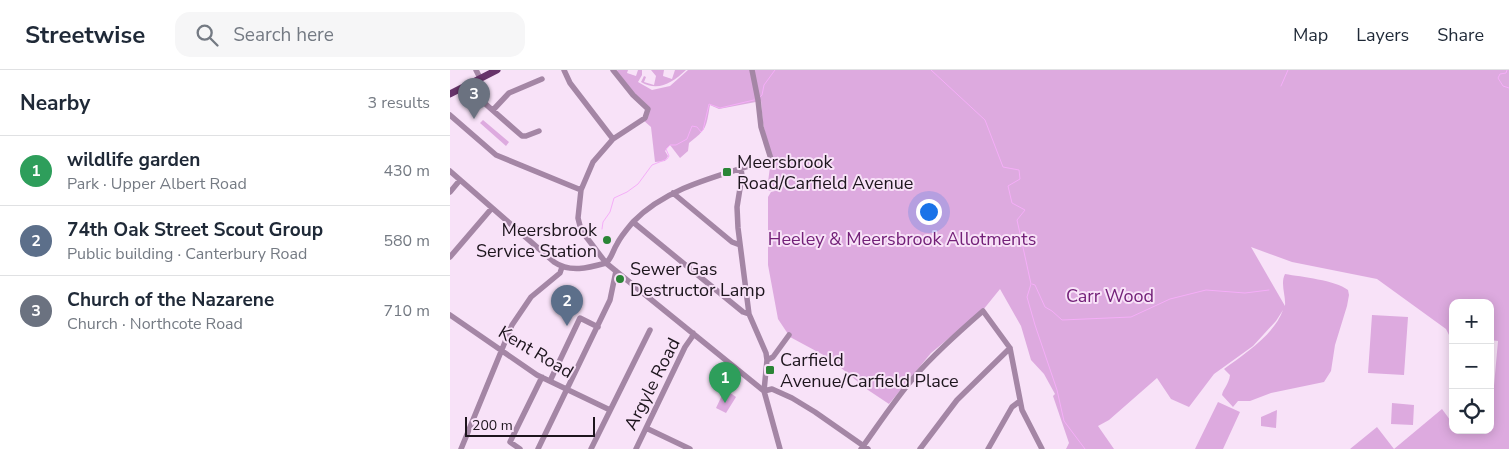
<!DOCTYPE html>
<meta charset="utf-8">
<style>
body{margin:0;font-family:"Nunito Sans",sans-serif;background:#f6f6f7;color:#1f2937}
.controls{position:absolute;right:15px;bottom:15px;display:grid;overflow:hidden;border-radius:10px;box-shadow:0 2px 12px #0003}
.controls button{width:45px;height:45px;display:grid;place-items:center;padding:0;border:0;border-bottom:1px solid #e0e1e3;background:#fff;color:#1f2937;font:25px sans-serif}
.scale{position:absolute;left:15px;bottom:12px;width:130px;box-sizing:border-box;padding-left:5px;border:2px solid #1d151d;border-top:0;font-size:14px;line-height:18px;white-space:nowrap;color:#1d151d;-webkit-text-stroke:4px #f8e2f8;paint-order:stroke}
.you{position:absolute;left:478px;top:141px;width:18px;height:18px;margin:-12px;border:4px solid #fff;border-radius:50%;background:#1a73e8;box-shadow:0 0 0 8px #1a73e833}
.badge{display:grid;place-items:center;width:32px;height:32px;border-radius:50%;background:#111827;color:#fff;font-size:16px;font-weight:700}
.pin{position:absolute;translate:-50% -41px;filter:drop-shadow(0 1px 2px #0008)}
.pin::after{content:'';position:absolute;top:26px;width:18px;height:15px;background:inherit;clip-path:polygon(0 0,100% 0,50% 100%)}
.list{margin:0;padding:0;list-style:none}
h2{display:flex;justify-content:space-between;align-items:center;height:65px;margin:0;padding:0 20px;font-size:21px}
h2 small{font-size:16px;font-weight:400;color:#747a83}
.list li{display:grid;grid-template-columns:32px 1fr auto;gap:15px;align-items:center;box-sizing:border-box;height:70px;padding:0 20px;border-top:1px solid #e0e1e3}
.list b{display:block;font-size:19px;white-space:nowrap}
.list p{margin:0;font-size:16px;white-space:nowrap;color:#747a83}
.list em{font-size:16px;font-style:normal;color:#747a83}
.icon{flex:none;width:28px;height:28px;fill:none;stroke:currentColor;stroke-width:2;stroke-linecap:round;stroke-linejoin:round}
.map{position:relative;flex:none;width:1059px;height:379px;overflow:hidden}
header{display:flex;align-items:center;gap:30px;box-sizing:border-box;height:70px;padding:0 25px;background:#fff;border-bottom:1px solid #e0e1e3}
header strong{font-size:24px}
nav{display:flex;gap:28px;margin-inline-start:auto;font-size:18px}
.search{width:350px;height:45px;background:#f6f6f7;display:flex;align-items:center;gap:12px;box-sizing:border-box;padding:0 18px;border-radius:15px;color:#747a83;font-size:19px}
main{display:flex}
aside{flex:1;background:#fff}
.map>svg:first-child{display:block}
</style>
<header>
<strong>Streetwise</strong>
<div class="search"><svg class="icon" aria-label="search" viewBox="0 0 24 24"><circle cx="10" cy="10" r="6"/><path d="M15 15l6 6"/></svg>Search here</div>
<nav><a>Map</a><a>Layers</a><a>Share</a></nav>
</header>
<main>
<aside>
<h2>Nearby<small>3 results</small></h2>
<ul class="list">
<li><span class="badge" style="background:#2e9e5b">1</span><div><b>wildlife garden</b><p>Park · Upper Albert Road</p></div><em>430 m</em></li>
<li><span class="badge" style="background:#5c6f8a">2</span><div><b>74th Oak Street Scout Group</b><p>Public building · Canterbury Road</p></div><em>580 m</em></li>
<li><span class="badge" style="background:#6b7280">3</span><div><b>Church of the Nazarene</b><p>Church · Northcote Road</p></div><em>710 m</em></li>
</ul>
</aside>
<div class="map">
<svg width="1059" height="379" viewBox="0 0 1059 379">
<rect width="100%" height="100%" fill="#f8e2f8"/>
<path fill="#ddaadf" d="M168,0H178L177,3L186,6L188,0H192V5L188,12L202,20L220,16L238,0H1059V379H900L927,357L944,379L992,339L1003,354V360H1040L1048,271L1040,270V233H1003V268L1000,267L996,259L927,209L842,192L801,177L835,236C836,225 830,214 835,204C852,207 885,210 898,220L899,225L897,236L885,275L881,301L874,312L821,323L800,331H788L783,337L772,325C773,319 779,314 780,305L774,299C794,284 824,265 833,240L826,251L803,276L764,304L739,337L721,329L707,308L659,350L648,356L664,379H616L619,373L603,326L605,324L594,304L581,290L571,256L550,219L533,240L481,283L439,334L418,320L379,288L340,267L328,249L318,195V127L321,122H325L317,120L321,89L313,53L311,31L269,39L260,35C256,58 257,59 239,73L238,81L230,88L220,75L215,81L218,86L215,91L205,92L201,57L193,50L199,38L187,29L166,1Z
M201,0H214L213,6L222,9L225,0H236C222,13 208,22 191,12L194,6L196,7L194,12L204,15L206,6Z
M33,50L59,72L56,76L30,53Z
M922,245L958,247L954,305L918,303Z
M275,319L286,327L276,343L266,338Z
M768,332L790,342L773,379H745Z
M942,333L964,335L963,355L941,354Z
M827,340L826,358L811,356V347Z"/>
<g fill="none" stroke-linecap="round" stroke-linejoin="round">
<path stroke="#f5aef8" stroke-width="1" d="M481,0L535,50L553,97L569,100L570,109L558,116L562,133L575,140L567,150L581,214L577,227L585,255L607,320L614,351L635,379
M1057,0L1056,3L1050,4L1048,8L1053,16L1059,18
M831,16L838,0
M310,27L312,25L314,15L325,0
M152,159L153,152L160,142L164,128L177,122L188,114L202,95L217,89L219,86L216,79L220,75H226L237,69L242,56L247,57L251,62L253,60L259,34L270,38L304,30
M582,214L585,215L595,237L602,241L612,250L681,247L720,229L756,220L795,223L819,220"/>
<path stroke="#a486a5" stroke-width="5.5" d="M26,0L30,8
M114,0L120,13L163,69
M163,0L183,25L198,39L195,48L163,69L143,92L131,120L128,148L131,160L156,193L314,321L330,379
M15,16L72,66H76L89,61
M43,40L59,23L92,9
M0,45L46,85L131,120
M291,99L292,106L287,137L288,158L299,244L316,283L317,290L314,321
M0,101L104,192C120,203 138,198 156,193
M0,122L10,110
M223,123L282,172L290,175
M183,152L293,242L299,244
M0,187L42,138
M156,193C162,188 163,180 167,174C171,166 178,158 183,152C219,115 274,105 321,89L311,57L308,30L302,0
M0,245L87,305L160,340
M317,290L323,287L339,265
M100,311L130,248L148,257
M314,321L322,319L342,328L365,342L418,379
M196,358L240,379
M11,379L62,255L81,227L110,203L112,197
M70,379L60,372L92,307
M88,379L160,230L166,201
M141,379L200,260
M186,379L235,277L242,267L243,263
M411,379C429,354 446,328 466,305C486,282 510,261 533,241L560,278L572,340L592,379
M470,379L507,330L560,278
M538,379L562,337L570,331"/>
<path stroke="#67336a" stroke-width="7" d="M0,24L47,0"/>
</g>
<g fill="#2a8536" stroke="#f8e2f8" stroke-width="2">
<rect x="272" y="97" width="10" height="10" rx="2.5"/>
<circle cx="157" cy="170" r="5"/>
<circle cx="170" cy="209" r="5"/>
<rect x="315" y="295" width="10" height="10" rx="2.5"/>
</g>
<g text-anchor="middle" stroke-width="4" stroke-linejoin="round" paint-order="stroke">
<g font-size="18" fill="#1d151d" stroke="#f8e2f8" text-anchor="start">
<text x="287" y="98">Meersbrook<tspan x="287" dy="21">Road/Carfield Avenue</tspan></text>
<text x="147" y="166" text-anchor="end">Meersbrook<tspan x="147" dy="21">Service Station</tspan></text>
<text x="180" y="205">Sewer Gas<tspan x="180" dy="21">Destructor Lamp</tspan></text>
<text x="330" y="296">Carfield<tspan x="330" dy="21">Avenue/Carfield Place</tspan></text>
</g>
<g font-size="18" fill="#732178" stroke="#f8e2f8">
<text x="452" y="175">Heeley &amp; Meersbrook Allotments</text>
<text x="660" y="232">Carr Wood</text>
</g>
<g font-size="18" fill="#1d151d" stroke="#f8e2f8">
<text transform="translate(86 282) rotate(31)" y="6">Kent Road</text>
<text transform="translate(202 314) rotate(-63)" y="6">Argyle Road</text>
</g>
</g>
</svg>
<div class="controls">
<button>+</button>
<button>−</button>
<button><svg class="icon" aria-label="locate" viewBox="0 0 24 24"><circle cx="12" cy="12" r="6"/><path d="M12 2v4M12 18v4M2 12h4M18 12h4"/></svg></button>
</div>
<div class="scale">200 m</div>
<div class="you"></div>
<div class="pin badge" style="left:275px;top:333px;background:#2e9e5b">1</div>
<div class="pin badge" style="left:117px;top:256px;background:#5c6f8a">2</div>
<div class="pin badge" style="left:24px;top:49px;background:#6b7280">3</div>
</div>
</main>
